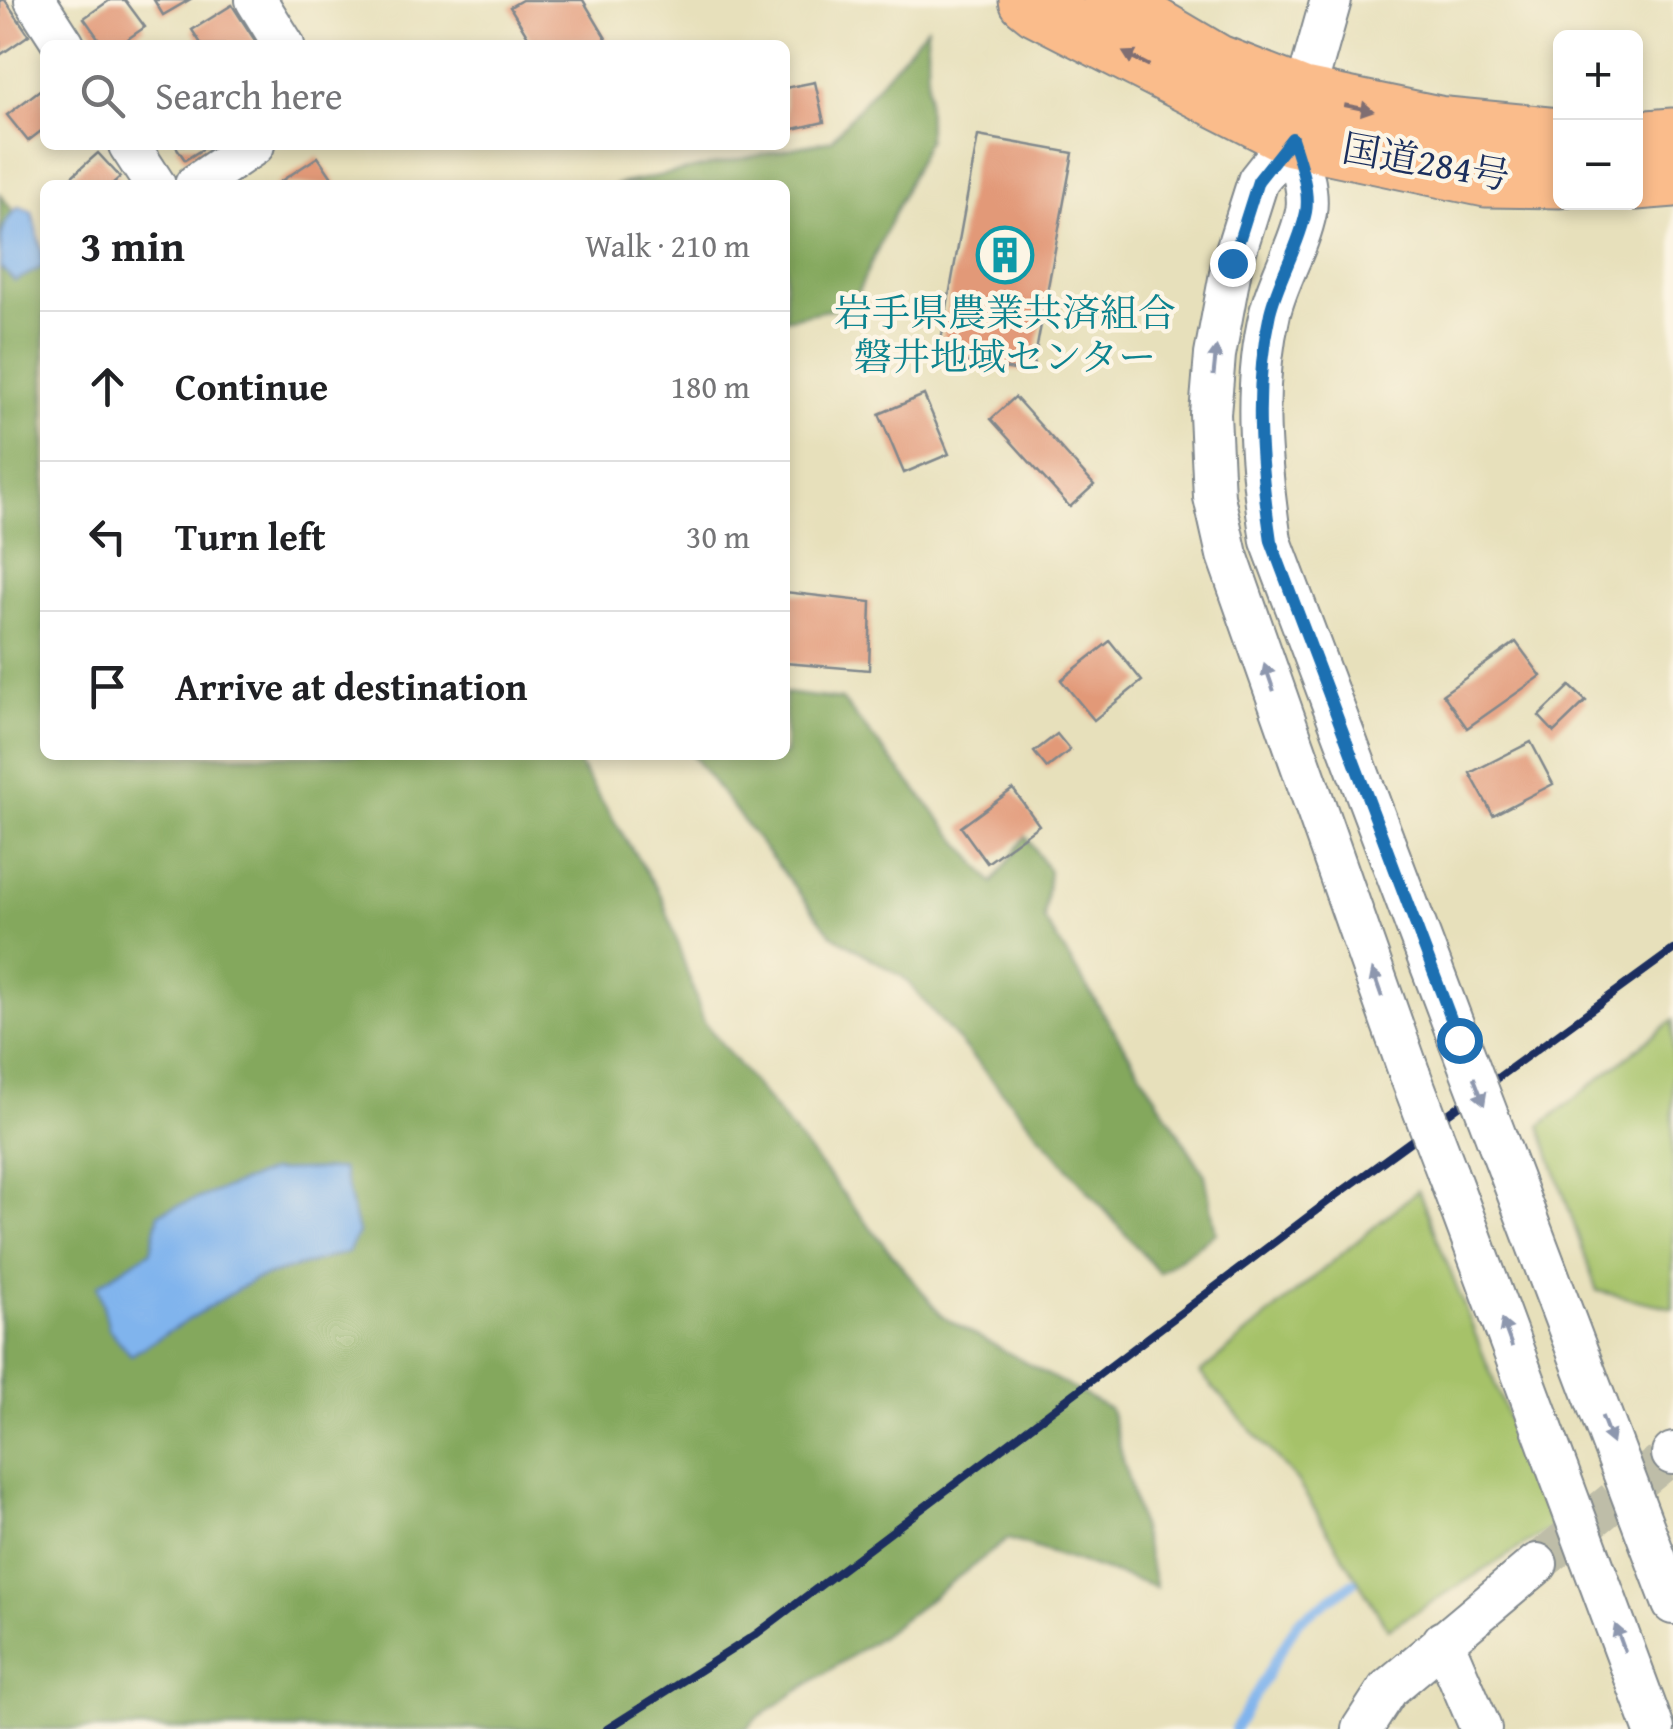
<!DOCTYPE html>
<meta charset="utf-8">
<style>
body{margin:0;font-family:"Gentium Book Plus","Noto Serif JP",serif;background:#f6f6f6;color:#202124}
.controls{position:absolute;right:30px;top:30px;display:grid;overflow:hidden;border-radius:15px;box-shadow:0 5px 15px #0003}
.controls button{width:90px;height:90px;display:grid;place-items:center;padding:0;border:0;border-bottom:2px solid #e0e0e0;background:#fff;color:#202124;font:50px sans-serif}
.stop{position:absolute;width:30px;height:30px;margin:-22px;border:8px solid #1f6fb2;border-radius:50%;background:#fff}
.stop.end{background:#1f6fb2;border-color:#fff;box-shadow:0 2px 10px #0008}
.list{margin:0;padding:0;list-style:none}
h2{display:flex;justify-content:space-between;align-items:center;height:130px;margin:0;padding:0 40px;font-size:42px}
h2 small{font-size:32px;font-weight:400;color:#757577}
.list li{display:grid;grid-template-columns:65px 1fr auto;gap:30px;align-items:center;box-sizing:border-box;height:150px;padding:0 40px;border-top:2px solid #e0e0e0}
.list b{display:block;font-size:38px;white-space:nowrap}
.list em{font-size:32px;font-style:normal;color:#757577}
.icon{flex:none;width:55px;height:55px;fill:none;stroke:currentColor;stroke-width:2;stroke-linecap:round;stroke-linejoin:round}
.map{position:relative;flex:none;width:1673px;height:1729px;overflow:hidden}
.search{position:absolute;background:#fff;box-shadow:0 5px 15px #0003;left:40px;top:40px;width:750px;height:110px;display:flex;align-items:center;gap:25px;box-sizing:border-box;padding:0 35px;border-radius:15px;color:#757577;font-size:38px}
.panel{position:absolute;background:#fff;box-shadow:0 5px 15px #0003;left:40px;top:180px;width:750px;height:580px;border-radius:15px}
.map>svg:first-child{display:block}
</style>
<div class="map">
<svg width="1673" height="1729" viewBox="0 0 1673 1729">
<rect width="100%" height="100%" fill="#fcf5e5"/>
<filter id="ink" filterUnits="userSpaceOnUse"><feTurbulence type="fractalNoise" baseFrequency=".01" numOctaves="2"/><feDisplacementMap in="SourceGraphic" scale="20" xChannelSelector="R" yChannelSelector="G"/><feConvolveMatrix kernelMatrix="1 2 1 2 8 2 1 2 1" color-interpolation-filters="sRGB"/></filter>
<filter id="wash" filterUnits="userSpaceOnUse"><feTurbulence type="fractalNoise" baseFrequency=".0048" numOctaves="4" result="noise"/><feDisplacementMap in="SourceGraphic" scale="40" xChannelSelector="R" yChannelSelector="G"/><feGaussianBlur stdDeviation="2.25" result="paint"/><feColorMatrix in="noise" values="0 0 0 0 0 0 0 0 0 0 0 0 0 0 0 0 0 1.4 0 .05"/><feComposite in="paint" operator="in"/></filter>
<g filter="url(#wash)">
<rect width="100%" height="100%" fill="#e7e0bb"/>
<path fill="#a6c269" stroke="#607864" stroke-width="2.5" d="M1673,1020V1308L1597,1291L1540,1126Z
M1418,1190L1552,1528L1388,1629L1297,1481L1200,1373Z"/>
<path fill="#84a85d" stroke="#506c5e" stroke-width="2.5" d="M927,27L928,139L852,305L785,319V185H615L831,140Z
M0,194L45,255V755H573L662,897L704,1022L943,1317L1110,1409L1156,1587L1008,1539L881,1636L757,1718L746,1729H0Z
M785,693L842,700L993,883L1026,836L1049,871L1044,919L1205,1175L1216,1233L1159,1273L904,978L831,934L692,755H785Z"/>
<path fill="#80b4ed" stroke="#4e72a6" stroke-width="2.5" d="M19,207L32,212L42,252V267L15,281L0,267C0,239 0,222 19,207Z
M342,1169L358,1233L348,1252L253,1280L131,1355L109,1329L98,1285L151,1251L159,1213L271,1171Z"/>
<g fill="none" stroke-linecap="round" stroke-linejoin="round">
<path stroke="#80b4ed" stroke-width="10" d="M1235,1729L1298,1621L1353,1583"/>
</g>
<g id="blocks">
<path fill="#e29978" d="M0,0H5L29,35L0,55Z
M110,0H125L145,27L119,45H103L84,18Z
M154,0H189L163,15Z
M522,0H583L610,45H533L510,7Z
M232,5L258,45H202L192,30Z
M815,82L824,122L785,131V88Z
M45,86V128L28,141L7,115Z
M978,136L1073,153L1032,373L938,357Z
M175,145H209L185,160Z
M98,153L120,177L111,185H62Z
M318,157L337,185H275Z
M924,395L949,454L904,473L879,414Z
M1015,397L1094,485L1070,507L991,419Z
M785,592L871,602L869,670L785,663Z
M1110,641L1142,681L1094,720L1061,680Z
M1516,642L1541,676L1467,728L1443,694Z
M1570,686L1586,701L1554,732L1539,716Z
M1057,734L1070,750L1047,768L1034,752Z
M1531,742L1553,784L1493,815L1470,773Z
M1013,789L1039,825L987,863L961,827Z"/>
</g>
</g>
<g filter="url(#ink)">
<use href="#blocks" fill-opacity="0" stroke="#81888c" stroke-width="2.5"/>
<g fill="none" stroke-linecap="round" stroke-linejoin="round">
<path stroke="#bebda8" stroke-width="40" stroke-dasharray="40 20" stroke-linecap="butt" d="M1537,1564L1672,1454"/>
<g stroke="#81888c" stroke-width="44">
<path id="minor" d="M35,0L64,45
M256,0L284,45
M1331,0L1292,138L1258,181L1232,263L1215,355L1210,414L1214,497L1227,555L1410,1075
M1292,138C1299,159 1310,190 1306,212C1299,247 1278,279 1270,313C1252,388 1260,466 1271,541L1459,1040
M129,145L155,185
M195,185L254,145
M1498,1142L1673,1604
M1447,1172L1654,1729
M1672,1454L1673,1453
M1443,1641L1481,1729
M1362,1729L1388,1689L1537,1564"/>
</g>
<g stroke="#81888c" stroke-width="59">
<path id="highway" d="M1027,0L1037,8L1292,138L1486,179L1560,180
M1111,0L1216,62L1303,96L1438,124L1560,136
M1636,139L1673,136
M1636,182L1673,179"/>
</g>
<use href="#minor" stroke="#fff" stroke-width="40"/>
<use href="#highway" stroke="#fabc8b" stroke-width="55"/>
<path stroke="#1b2f5e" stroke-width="8" d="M607,1729L755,1635L1334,1197L1673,950"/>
<g stroke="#81888c" stroke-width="44" stroke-linecap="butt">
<path id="minor-bridge" d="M1459,1040L1498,1142
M1410,1075L1447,1172"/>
</g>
<use href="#minor-bridge" stroke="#fff" stroke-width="40"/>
</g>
<defs><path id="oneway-solid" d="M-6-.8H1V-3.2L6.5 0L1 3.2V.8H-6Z" transform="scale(2.5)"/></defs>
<g fill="#7f6e72">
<use href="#oneway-solid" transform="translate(1136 59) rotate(-153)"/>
<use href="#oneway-solid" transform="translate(1359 108) rotate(11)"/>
</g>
<g fill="#8d97ae">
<use href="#oneway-solid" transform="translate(1215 361) rotate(-84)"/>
<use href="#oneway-solid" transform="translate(1269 677) rotate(-109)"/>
<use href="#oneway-solid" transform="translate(1377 983) rotate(-109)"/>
<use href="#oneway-solid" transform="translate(1479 1091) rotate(69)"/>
<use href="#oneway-solid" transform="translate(1507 1333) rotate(-110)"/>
<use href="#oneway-solid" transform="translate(1607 1430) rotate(69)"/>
<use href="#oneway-solid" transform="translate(1620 1638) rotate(-110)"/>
</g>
</g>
<g fill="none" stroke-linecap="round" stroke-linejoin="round" filter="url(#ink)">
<path stroke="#1f6fb2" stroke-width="12" d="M1232,263L1258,181L1292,138C1299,159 1310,190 1306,212C1299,247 1278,279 1270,313C1253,388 1260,466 1271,541L1459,1040"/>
</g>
<defs>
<g id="building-ring" transform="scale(2.875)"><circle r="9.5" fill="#fcf5e5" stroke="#0f9aa8" stroke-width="1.5"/><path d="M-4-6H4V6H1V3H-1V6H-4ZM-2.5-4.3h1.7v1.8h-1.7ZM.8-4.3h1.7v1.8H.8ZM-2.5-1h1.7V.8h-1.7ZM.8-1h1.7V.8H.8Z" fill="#0f9aa8"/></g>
</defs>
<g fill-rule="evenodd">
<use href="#building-ring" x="1005" y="255"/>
</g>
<g text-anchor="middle" stroke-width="9" stroke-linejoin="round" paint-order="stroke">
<g font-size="38" fill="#1b2f5e" stroke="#fcf5e5">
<text transform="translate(1426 162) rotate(10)" y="13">国道284号</text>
</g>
<g font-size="38" fill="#0d838f" stroke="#fcf5e5">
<text x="1005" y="326">岩手県農業共済組合<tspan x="1005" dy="44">磐井地域センター</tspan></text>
</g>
</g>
</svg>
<div class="controls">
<button>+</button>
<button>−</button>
</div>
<div class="stop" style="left:1459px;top:1040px"></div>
<div class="stop end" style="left:1232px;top:263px"></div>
<div class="search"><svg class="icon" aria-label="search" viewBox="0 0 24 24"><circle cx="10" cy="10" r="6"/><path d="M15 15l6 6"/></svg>Search here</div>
<section class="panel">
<h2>3 min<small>Walk · 210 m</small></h2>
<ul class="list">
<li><svg class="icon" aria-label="ahead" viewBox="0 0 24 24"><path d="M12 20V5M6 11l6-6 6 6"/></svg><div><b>Continue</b></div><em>180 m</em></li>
<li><svg class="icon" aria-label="left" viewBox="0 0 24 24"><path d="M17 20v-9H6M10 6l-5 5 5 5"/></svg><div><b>Turn left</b></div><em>30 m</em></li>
<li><svg class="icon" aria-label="arrive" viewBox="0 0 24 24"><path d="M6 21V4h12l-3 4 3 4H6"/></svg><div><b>Arrive at destination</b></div></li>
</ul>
</section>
</div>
